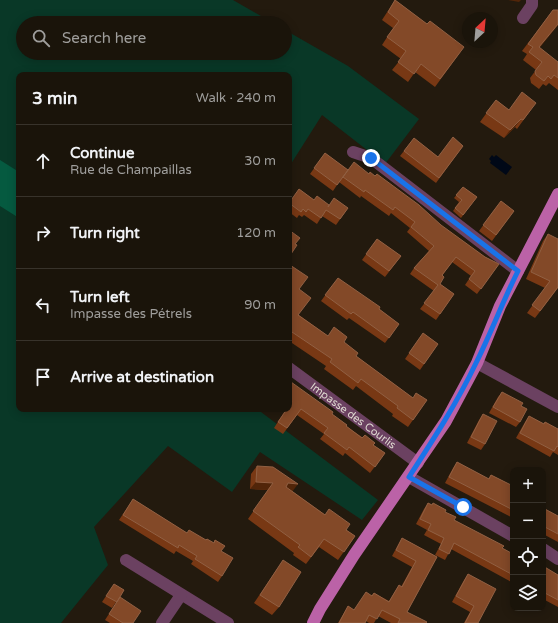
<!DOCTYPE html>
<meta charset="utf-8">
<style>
body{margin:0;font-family:"Varela Round",sans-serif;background:#272118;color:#f1f3f6}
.controls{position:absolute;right:12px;bottom:12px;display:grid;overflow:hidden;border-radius:8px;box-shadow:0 2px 10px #0003}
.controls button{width:36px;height:36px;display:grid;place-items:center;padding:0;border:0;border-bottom:1px solid #38332b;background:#1a140a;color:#f1f3f6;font:20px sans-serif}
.compass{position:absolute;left:462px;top:12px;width:36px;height:36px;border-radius:50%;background:#1a140a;box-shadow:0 2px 10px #0003;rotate:26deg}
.stop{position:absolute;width:12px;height:12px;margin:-9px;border:3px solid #1a73e8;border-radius:50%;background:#fff}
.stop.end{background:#1a73e8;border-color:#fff;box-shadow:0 1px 4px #0008}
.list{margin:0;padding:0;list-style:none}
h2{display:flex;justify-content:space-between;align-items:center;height:52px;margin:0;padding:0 16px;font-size:17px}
h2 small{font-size:13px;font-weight:400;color:#9f9e9c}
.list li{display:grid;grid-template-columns:26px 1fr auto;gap:12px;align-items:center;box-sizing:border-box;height:72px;padding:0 16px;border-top:1px solid #38332b}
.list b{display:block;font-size:15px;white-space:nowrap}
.list p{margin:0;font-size:13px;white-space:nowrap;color:#9f9e9c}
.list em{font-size:13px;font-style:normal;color:#9f9e9c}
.icon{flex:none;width:22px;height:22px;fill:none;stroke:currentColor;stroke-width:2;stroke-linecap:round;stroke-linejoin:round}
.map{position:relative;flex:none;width:558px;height:623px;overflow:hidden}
.search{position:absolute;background:#1a140a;box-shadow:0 2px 10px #0003;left:16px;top:16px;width:276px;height:44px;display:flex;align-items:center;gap:10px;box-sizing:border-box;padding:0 14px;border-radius:22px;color:#9f9e9c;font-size:15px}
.panel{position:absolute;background:#1a140a;box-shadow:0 2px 10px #0003;left:16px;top:72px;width:276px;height:340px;border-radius:8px}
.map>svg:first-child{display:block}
</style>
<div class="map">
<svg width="558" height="623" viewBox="0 0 558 623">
<rect width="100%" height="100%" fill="#231a0e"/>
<path fill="#093827" d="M0,0H233L273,23H23V53H285V30L348,66L419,119L385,164L322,115L289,167V75H19V409H257L378,500L362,520L260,452L232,492L168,446L94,527L108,565L61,623H0Z"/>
<path fill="#055a40" d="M0,160L19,172V218L0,206Z"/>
<path fill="#000817" d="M492,155L494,157L496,155L512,167L506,175L490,163L491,161L489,159Z"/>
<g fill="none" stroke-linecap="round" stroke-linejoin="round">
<g stroke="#6b4161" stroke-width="12">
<path d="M523,18L532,5V0"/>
<path d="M353,152L371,158L518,271"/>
<path d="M477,363L558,407"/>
<path id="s1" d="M289,368L418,463"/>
<path d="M409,477L513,536"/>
<path d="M543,549L558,559"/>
<path d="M126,560L228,623"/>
<path d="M162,623L181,595"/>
</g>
<path stroke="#bb62a7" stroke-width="12" d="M313,623L320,609L354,555L446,421L477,363L500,306L558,194"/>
</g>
<path fill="#783814" d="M395,0L427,24L464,47L435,87L415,72L408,82L392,70L401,59L382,45L393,28L382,20Z
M553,10H558V25L539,48L558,62V90L549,83L546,86L543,84L539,89L531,83L530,78L536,70L523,60L527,54L522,51Z
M496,100L509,110L530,111L517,129L515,127L504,138L480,122Z
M414,138L438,157L463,146L436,183L400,156Z
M325,153L348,170L369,174L485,257L499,264L477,294L465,285L471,276L452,262L442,276L440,284L454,294L436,320L420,309L434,291L410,274L414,268L429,251L407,232L410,228L391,213L389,216L361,196L360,198L339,182L341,179L333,191L310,174Z
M463,187L477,197L461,218L453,211L459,202L454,198Z
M299,189L314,200L329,205L348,208L336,225L322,216L317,224L304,215L302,217L299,215L297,218L289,212V203Z
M501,201L514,211L492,241L479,231Z
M548,234L558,288L535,318L527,313L545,288L526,279L543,241Z
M377,239L401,256L385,277L362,260Z
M289,266L299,289V315L328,336L344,342L356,356L413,398L427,400L408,427L392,416L393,414L356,386L353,390L324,369L326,366L289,341Z
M338,278L379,309L399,324L385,343L349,318L347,320L321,301Z
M423,333L438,344L420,370L405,359Z
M289,384L332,414L346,426L385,453L370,473L345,453L343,456L320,439L324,434L297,415L283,434L274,428L286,409H289Z
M502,392L521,406L520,422L516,427L489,413L498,397Z
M483,414L485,444L481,450L467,443L479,420Z
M529,416L544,424L545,422L558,429V455L553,452L550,457L516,438L525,422Z
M457,462L488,479L491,475L513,486V518L445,483L453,468Z
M257,466L355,536L338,560L319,547L306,564L293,555L294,553L248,519L268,490L250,489L251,474Z
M133,499L187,533L206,540L214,543L215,540L221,551L222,576L218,582L191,564L193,561L176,551L174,554L119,520Z
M428,503L445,512L454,520L502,548L513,554V583L451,549L445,560L435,555L441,544L424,535L427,530L416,524L424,509Z
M543,508L558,516V542L543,534Z
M402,538L437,557L407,612L426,623H391L378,616L374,623H369L366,621L365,623H338L348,606L354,610L372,595L374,593L389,601L399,585L401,587L412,567L392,556L398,545Z
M543,566L558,575V607L543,599Z
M277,569L279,607L272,615L254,603Z
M468,574L478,623H464L470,612L452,602L464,580Z
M114,584L124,590L112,608L102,602Z
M120,597L133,623H110L105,620Z"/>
<path fill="#512509" d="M508,0H521L519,2Z
M558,24V25L534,55L539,47Z
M521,119L515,127L504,138L510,130Z
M256,482L273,483L268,490L250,489Z
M288,483L298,484L292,492L283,491Z"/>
<path fill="#834928" stroke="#916043" d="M395,0L427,24L430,21L464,47L440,79L421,64L414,74L398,62L406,51L387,37L399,21L388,12Z
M553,10H558V24L539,47L558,62V78L554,75L551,79L548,76L544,81L536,75L535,71L542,62L529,52L533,47L528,44Z
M522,92L536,103L523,120L521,119L510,130L486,113L496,100L509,110Z
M453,137L463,146L439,178L404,151L414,138L438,157Z
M325,153L348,170L337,185L314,168Z
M354,162L369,174L370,172L375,176L377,174L419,205L441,225L485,257L499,264L481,289L469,279L475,271L456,257L442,275L444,277L440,284L454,294L440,314L424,303L438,285L414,268L434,246L411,227L415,222L395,207L393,210L365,190L364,192L343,177Z
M463,187L477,197L463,215L455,208L462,200L456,195Z
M299,189L314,200L317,196L329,205L328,207L334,198L348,208L340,219L326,210L321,218L308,209L306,212L303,209L301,212L289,203Z
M501,201L514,211L496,235L483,225Z
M289,230L300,238L295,244L297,245L289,257Z
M548,234L558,239V287L540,311L532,305L550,281L531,272Z
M377,239L401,256L389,271L366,254Z
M290,265L308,277L299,289L311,298L298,315L328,336L334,327L347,337L344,342L358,353L356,356L413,398L416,393L427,400L413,420L397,408L398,406L361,379L358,383L330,362L332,359L289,330V266Z
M338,278L380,307L379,309L399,324L389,338L353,312L351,314L325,295Z
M423,333L438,344L424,364L409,353Z
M291,382L333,412L332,414L347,425L346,426L362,438L365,435L375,443L373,445L385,453L375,467L349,447L347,450L324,433L328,428L301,409L287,428L278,422L287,409H289V405L292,401L289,399V384Z
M502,392L523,403L521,406L527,409L520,422L493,407Z
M483,414L497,421L485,444L471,437Z
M529,416L544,424L545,422L558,429V447L557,446L554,451L520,433Z
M457,462L489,479L491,475L513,486V510L449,477Z
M257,466L273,467L298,484L288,483L286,487L325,515L329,509L350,524L346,530L355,536L344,552L324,539L311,557L298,547L300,545L253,511L273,483L256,482Z
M133,499L187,533L189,530L206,540L207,539L214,543L215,540L225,546L221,551L233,558L222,576L195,559L197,556L179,545L178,548L123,515Z
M428,503L432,505L433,503L446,510L445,512L456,517L454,520L504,546L502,548L513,554V575L454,543L449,554L439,549L444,538L428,530L431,524L420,519Z
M543,508L558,516V534L543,526Z
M402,538L437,557L407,612L427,622L426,623H398L400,619L382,610L377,619L369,615L365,623H339L348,606L354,610L366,592L372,596L374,593L389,602L399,585L402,587L416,561L396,550Z
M283,560L301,572L279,607L260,595Z
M543,566L558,575V600L543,592Z
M468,574L496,589L478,623H465L474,606L456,596Z
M114,584L124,590L117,602L106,596Z
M120,597L141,611L133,623H123L109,614Z"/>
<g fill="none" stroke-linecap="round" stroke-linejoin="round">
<path stroke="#1a73e8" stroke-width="5" d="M371,158L518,271C503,301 491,333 476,363C457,403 433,440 409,477L463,507"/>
</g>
<g text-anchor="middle" stroke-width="3" stroke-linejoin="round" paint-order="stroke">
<g font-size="11" fill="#ded8d0" stroke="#231a0e">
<text dy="4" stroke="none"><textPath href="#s1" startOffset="80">Impasse des Courlis</textPath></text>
</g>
</g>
</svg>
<div class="controls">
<button>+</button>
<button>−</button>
<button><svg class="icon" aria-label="locate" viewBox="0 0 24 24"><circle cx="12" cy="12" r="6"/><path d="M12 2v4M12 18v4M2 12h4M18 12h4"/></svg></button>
<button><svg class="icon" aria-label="layers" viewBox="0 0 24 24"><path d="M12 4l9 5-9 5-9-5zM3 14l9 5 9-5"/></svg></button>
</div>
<svg class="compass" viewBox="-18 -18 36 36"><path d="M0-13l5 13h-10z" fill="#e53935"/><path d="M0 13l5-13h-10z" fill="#9f9e9c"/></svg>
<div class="stop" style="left:463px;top:507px"></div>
<div class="stop end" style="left:371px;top:158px"></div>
<div class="search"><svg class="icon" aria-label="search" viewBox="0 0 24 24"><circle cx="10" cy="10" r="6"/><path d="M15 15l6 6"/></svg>Search here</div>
<section class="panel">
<h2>3 min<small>Walk · 240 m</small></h2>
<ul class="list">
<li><svg class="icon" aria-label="ahead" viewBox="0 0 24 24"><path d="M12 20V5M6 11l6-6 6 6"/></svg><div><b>Continue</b><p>Rue de Champaillas</p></div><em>30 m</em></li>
<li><svg class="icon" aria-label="right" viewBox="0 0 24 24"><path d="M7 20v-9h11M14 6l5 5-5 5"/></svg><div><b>Turn right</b></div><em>120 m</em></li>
<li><svg class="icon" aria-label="left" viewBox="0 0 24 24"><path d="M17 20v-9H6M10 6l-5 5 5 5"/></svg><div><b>Turn left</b><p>Impasse des Pétrels</p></div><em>90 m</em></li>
<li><svg class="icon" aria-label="arrive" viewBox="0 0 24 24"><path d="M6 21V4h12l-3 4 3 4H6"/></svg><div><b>Arrive at destination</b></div></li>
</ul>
</section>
</div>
